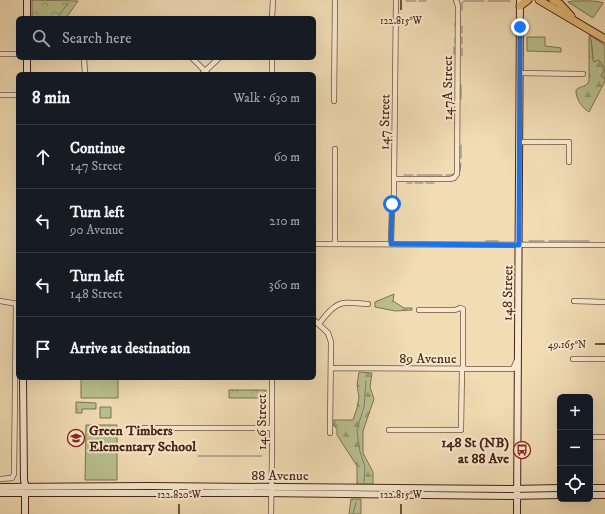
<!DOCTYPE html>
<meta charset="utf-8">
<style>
body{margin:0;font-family:"IM FELL DW Pica",serif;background:#242831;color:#f1f3f6}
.controls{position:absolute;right:12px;bottom:12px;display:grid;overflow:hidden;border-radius:6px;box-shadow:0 4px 16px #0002}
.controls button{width:36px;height:36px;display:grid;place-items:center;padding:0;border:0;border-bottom:1px solid #363941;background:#171b24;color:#f1f3f6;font:20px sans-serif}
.stop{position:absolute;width:12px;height:12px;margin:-9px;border:3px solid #1a73e8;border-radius:50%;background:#fff}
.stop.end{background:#1a73e8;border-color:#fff;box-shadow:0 1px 4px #0008}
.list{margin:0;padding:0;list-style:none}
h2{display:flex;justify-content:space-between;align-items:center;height:52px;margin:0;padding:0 16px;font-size:17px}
h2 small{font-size:13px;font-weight:400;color:#9ea1a6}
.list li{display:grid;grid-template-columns:26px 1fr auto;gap:12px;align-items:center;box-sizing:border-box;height:64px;padding:0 16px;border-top:1px solid #363941}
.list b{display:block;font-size:15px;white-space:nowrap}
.list p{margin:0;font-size:13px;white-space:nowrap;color:#9ea1a6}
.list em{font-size:13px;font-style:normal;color:#9ea1a6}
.icon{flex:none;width:22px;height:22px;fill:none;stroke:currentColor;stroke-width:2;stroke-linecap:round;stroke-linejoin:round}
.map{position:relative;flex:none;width:605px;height:514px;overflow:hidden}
.search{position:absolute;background:#171b24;box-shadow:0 4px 16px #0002;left:16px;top:16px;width:300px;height:44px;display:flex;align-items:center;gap:10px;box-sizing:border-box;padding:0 14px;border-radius:6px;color:#9ea1a6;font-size:15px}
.panel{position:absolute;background:#171b24;box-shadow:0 4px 16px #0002;left:16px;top:72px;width:300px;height:308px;border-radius:6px}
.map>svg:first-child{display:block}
</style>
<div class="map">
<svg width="605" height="514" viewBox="0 0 605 514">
<defs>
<pattern id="forest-firs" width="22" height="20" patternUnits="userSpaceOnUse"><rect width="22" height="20" fill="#b9c08e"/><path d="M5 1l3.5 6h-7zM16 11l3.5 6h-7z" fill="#989c73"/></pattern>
<pattern id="park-crowns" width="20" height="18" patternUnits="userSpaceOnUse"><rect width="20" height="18" fill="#b9c08e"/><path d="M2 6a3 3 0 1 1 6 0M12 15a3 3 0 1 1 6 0" fill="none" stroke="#989c73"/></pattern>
</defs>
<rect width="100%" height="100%" fill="#f1dcb4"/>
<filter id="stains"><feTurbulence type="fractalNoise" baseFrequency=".005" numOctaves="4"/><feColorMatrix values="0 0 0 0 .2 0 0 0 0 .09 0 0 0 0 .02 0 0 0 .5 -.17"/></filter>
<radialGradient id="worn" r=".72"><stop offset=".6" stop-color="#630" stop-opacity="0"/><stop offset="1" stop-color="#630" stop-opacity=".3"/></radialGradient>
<path fill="#b9c08e" stroke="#807252" d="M573,1C582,1 595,0 603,3L593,18L568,2Z
M589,35L605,45V79L601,76L595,62H594L593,60L592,46Z
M527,37H545V46L561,48V52L527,51Z
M81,378H118V398H81Z
M100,407H111V418H100Z
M86,425H117V480H85Z"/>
<path fill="url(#forest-firs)" stroke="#807252" d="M589,37L591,39L593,60L594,62L598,60C604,63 605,71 601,76L605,79V81L589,112C581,107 576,99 576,90C580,86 587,87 589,81Z
M359,372L372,373L370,387L374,399L363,431V453L373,472V484H357V466L337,435V429L333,425V420H353L357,408L359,397L357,385Z"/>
<path fill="url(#park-crowns)" stroke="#807252" d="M32,0L78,1L66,18H32Z
M394,294L393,301L404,308H412V310L395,311L375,307V302Z
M229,390H266V398H229Z
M76,402L96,403V409H82V413H76Z
M351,499H361V514H349Z"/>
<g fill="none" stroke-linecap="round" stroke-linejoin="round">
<path stroke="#7d7d78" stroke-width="1" d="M406,1H416
M419,1H426
M488,1H510
M30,7L31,2
M462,10V3L464,1H484
M30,18V10
M57,18L68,3
M455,23V26
M462,33V26
M455,43V38
M462,44V37
M454,54V47
M462,56V48
M461,99V85
M461,158V145
M460,171L461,163
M404,175H413
M417,175H442
M446,175H451L453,174
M407,183H412
M415,183H423
M426,183H434
M486,241H498
M529,241H544
M549,241H589
M198,456H262
M364,482L365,467L360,452L357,431L358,426L364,407L366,381
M353,514L356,502"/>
<g stroke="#72523e" stroke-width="6">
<path id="street" d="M272,18L273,0
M0,54H18
M84,58L85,74
M192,58L208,74
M520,73L583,74
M202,74L219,58
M272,74V58
M0,95H18
M334,101L335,0
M520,142H569V162
M394,179H450L454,178L457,174L458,6L456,0
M314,244L605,245
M335,244V149
M391,244L392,205L394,194V179L396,0
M0,301L18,304
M574,301L605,302
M419,310H455L460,308L463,309V369
M314,320L328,333L331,342L330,433
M319,324C325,316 334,304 344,303C352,302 360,304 368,304
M573,359H605
M331,368L513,369L517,360
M144,428H272
M389,430H461L462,369
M590,437H605
M0,479L12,478L14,474L16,304
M271,514L272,459V378"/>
</g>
<g stroke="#482416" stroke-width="8">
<path id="secondary" d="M27,18V0
M27,74V58
M23,378L24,480L25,485V514
M0,487L148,486L512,489L560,488
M590,488H605
M0,493H263L509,496L560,495
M590,495H605
M517,514L520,0"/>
</g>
<g stroke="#482416" stroke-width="9">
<path id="primary" d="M539,0L605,39
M553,0L560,4L571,16
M520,6L528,0"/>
</g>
<use href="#street" stroke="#f6e8ce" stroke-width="4.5"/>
<use href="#secondary" stroke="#f6e8ce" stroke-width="6"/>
<use href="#primary" stroke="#e8be7a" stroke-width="7"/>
</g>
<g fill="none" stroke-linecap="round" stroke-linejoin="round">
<path stroke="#1a73e8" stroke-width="5" d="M392,204L391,244L519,245L520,27"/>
</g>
<path fill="none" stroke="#482416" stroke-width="1.5" d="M401,0V10M595,344H605M179,504V514M401,504V514"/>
<defs>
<g id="school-ring" transform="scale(0.9)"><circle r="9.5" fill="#f6e8ce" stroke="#8f2418" stroke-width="1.5"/><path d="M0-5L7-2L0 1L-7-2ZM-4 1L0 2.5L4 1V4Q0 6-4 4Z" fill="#8f2418"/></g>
<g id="bus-ring" transform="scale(0.9)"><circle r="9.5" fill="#f6e8ce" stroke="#8f2418" stroke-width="1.5"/><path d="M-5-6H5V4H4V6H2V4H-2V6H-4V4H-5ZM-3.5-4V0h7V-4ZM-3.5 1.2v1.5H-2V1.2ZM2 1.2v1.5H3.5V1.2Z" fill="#8f2418"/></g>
</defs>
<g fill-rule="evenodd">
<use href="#school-ring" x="76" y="438"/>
<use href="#bus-ring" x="522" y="450"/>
</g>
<g text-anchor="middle" stroke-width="4" stroke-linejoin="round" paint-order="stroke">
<g font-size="14" fill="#482416" stroke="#f6e8ce">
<text transform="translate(447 88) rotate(-90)" y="5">147A Street</text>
<text transform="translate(384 122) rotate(-89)" y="5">147 Street</text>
<text transform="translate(507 293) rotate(-89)" y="5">148 Street</text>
<text x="428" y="363">89 Avenue</text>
<text transform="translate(261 422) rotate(-90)" y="5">146 Street</text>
<text x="280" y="480">88 Avenue</text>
</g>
<g font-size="14" font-weight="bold" fill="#482416" stroke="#f6e8ce" text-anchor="start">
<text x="89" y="435">Green Timbers<tspan x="89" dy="16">Elementary School</tspan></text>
<text x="509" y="447" text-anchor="end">148 St (NB)<tspan x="509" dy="16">at 88 Ave</tspan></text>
</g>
</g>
<g font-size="10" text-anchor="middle" fill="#482416" stroke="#f6e8ce" stroke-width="4" stroke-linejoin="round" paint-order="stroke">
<text x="401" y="24">122.815°W</text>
<text x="567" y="348">49.165°N</text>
<text x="179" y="498">122.820°W</text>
<text x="401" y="498">122.815°W</text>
</g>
<rect width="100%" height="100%" filter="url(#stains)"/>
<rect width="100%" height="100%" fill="url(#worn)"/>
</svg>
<div class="controls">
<button>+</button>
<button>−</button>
<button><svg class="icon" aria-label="locate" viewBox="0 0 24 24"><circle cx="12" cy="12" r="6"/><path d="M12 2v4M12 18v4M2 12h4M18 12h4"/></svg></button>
</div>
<div class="stop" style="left:392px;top:204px"></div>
<div class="stop end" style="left:520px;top:27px"></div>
<div class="search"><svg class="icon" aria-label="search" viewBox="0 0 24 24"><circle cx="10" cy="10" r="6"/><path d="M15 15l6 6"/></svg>Search here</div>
<section class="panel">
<h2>8 min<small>Walk · 630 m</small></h2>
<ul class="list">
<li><svg class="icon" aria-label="ahead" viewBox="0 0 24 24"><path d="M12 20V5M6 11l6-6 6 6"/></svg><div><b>Continue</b><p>147 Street</p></div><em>60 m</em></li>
<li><svg class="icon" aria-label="left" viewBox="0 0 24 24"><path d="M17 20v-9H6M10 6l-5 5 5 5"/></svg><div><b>Turn left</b><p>90 Avenue</p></div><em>210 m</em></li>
<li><svg class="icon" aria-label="left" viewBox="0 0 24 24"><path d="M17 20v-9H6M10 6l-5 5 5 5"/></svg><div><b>Turn left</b><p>148 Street</p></div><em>360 m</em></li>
<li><svg class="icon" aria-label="arrive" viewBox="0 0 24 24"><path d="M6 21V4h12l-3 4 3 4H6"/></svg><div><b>Arrive at destination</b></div></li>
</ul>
</section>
</div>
